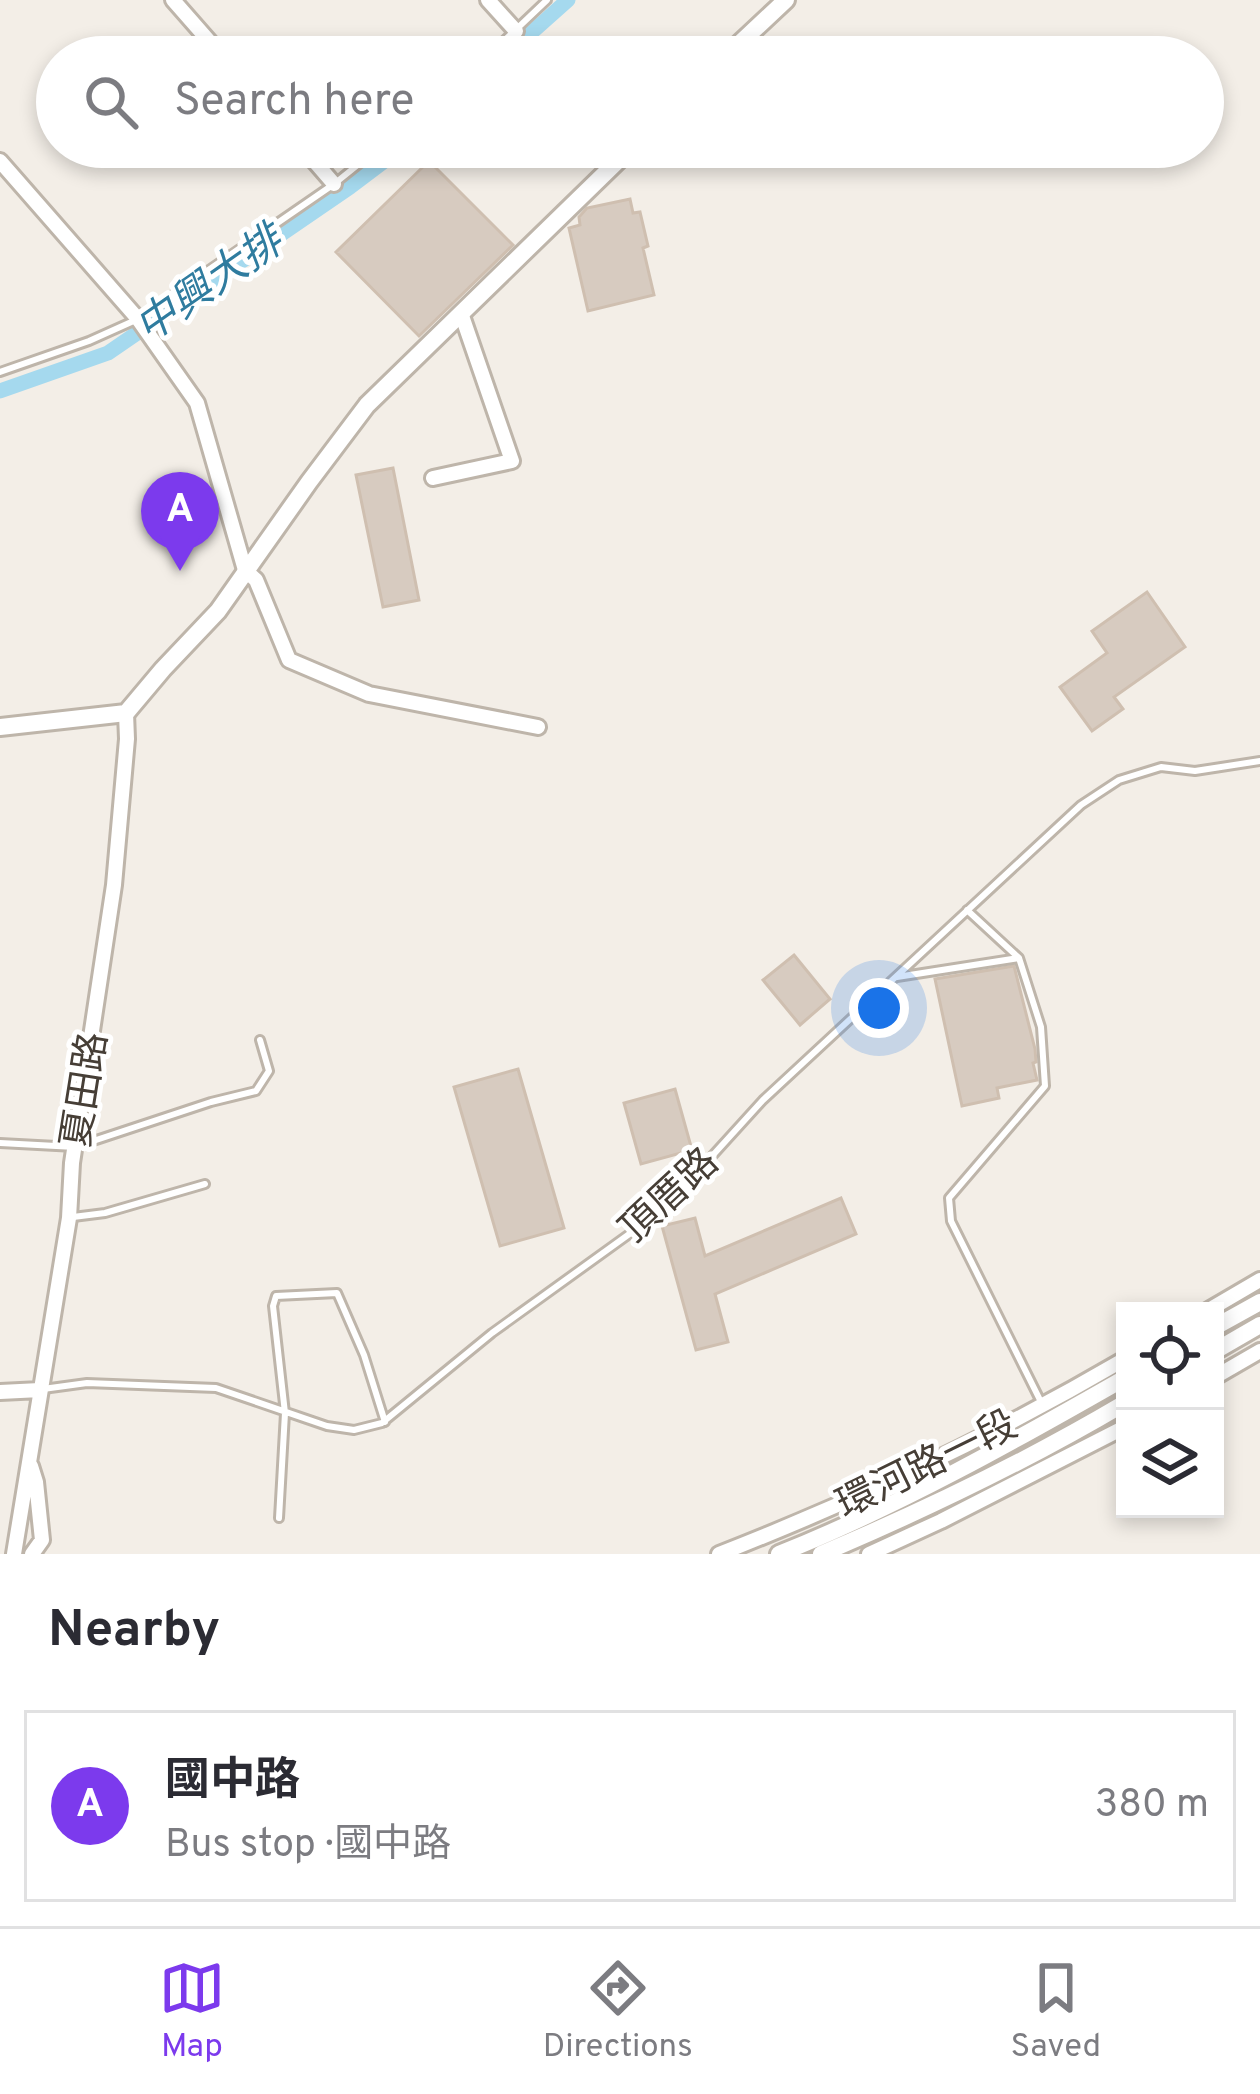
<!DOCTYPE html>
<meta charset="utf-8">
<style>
body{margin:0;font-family:Overpass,"Noto Sans TC",sans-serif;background:#f7f7f7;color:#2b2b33}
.controls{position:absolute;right:36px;bottom:36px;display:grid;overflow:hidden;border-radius:0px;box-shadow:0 6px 18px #0003}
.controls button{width:108px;height:108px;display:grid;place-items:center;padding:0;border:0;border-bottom:3px solid #e1e1e2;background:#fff;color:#2b2b33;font:60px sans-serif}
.you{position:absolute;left:879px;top:1008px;width:42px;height:42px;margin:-30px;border:9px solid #fff;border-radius:50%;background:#1a73e8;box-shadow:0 0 0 18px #1a73e833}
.badge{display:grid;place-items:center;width:78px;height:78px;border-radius:50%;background:#7c3aed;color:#fff;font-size:39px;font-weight:700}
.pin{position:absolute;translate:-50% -99px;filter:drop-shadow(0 3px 6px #0008)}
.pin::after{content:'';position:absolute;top:63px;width:42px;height:36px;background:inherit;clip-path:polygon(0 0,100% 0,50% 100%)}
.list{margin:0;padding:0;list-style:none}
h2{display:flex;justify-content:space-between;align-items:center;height:156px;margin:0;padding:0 48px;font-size:51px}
h2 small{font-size:39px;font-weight:400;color:#7c7c81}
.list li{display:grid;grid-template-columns:78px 1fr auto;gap:36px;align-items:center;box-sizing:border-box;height:192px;margin:0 24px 24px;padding:0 24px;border:3px solid #e1e1e2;border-radius:0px}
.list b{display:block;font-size:45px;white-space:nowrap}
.list p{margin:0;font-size:39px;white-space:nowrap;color:#7c7c81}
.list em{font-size:39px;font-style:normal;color:#7c7c81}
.icon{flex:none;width:66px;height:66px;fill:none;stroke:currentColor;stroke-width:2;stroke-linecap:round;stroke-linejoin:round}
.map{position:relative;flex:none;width:1260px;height:1554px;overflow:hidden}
.search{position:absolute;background:#fff;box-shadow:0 6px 18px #0003;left:36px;right:36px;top:36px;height:132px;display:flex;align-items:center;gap:30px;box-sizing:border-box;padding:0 42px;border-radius:66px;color:#7c7c81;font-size:45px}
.sheet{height:372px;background:#fff}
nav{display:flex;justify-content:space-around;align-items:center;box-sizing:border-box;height:168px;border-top:3px solid #e1e1e2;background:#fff;font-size:33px;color:#7c7c81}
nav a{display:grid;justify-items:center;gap:6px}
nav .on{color:#7c3aed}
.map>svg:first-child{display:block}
</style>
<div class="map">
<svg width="1260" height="1554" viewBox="0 0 1260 1554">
<rect width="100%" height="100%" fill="#f3eee7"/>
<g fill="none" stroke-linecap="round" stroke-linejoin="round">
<path stroke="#a5d9ee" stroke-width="15" d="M504,57L568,0
M0,391L108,353L350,187L403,147"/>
</g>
<path fill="#d7cbc0" stroke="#cfbfb0" stroke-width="3" d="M429,161L513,245L419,336L336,252Z
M630,199L633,213L640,212L648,246L643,248L654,295L588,311L569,228L580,225L579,217L587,208Z
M393,468L419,600L383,607L356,475Z
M1147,592L1185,647L1114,697L1123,709L1092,731L1060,687L1107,653L1092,631Z
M794,955L830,999L800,1025L763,980Z
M1014,966L1035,1049L1036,1062L1033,1063L1037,1080L997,1088L999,1098L962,1106L935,979Z
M518,1069L564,1228L500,1246L454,1087Z
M675,1089L692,1150L641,1164L624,1103Z
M841,1198L856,1234L715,1294L728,1342L696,1350L662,1226L695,1218L705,1256Z"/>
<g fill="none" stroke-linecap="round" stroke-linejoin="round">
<g stroke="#beb5aa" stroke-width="12">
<path id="service" d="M487,57L547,0
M0,372L89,341L138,319L334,184L380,147
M967,910L1019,958L1041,1027L1045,1086L949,1198L951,1221L1042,1404
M897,977L1019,958
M0,1143L75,1147L211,1102L256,1091L269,1071L260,1040
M73,1217L105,1213L205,1184
M43,1389L87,1383L216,1388L327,1426L354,1430L382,1423L492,1333L664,1209L763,1100L1081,805L1119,780L1161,767L1195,771L1260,761
M279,1518L285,1413L273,1306L276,1296L337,1293L364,1355L385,1422"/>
</g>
<g stroke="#beb5aa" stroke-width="20">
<path id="minor" d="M173,0L223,57
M488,0L516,31
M302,147L334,184
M0,161L138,319L197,403L245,570L256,580L289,660L369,694L538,727
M433,478L512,461L461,313
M1207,1311L1260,1280
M1215,1377L1260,1351
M0,1392L40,1390
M31,1466L36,1482L42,1540L32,1554
M14,1554L69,1218L72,1163L114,885L127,739L126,713
M719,1554C860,1499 995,1435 1125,1359
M869,1554L941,1521L1125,1427"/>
</g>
<g stroke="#beb5aa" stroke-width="22">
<path id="tertiary" d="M725,57L786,0
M0,727L126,713L163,669L218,611L309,482L367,405L632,147
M1215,1327L1260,1302
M1215,1351L1260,1325
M779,1554C899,1506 1013,1442 1125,1378
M821,1554C925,1510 1027,1461 1125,1403"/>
</g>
<use href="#service" stroke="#fff" stroke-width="6"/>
<use href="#minor" stroke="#fff" stroke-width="14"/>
<use href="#tertiary" stroke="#fff" stroke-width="16"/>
</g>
<g text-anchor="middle" stroke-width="10" stroke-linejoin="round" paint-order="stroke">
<g font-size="39" fill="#463e36" stroke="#fff">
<text transform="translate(83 1090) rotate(-81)" y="14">夏田路</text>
<text transform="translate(668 1194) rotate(-43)" y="14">頂厝路</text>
<text transform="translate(926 1463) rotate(-26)" y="14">環河路一段</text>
</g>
<g font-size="42" font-style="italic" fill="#2f7c9f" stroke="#fff">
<text transform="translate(208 283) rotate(-35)" y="15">中興大排</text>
</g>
</g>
</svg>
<div class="controls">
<button><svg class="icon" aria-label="locate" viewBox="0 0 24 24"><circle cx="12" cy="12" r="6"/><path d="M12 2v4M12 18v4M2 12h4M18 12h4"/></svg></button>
<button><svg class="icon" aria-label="layers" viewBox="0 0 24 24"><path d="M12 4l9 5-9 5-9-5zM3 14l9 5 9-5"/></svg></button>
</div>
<div class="you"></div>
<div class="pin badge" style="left:180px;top:571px">A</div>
<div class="search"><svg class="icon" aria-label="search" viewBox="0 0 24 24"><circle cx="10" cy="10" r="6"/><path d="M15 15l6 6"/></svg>Search here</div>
</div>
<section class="sheet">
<h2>Nearby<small></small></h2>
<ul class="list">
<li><span class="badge">A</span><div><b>國中路</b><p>Bus stop · 國中路</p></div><em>380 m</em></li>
</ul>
</section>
<nav>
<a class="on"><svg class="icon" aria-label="map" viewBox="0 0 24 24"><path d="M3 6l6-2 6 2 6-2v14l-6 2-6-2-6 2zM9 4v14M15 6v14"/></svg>Map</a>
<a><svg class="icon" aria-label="directions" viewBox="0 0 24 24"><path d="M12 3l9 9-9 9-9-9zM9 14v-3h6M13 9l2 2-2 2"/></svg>Directions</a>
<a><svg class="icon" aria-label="saved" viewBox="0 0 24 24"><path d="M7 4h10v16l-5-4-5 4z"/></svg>Saved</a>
</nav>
